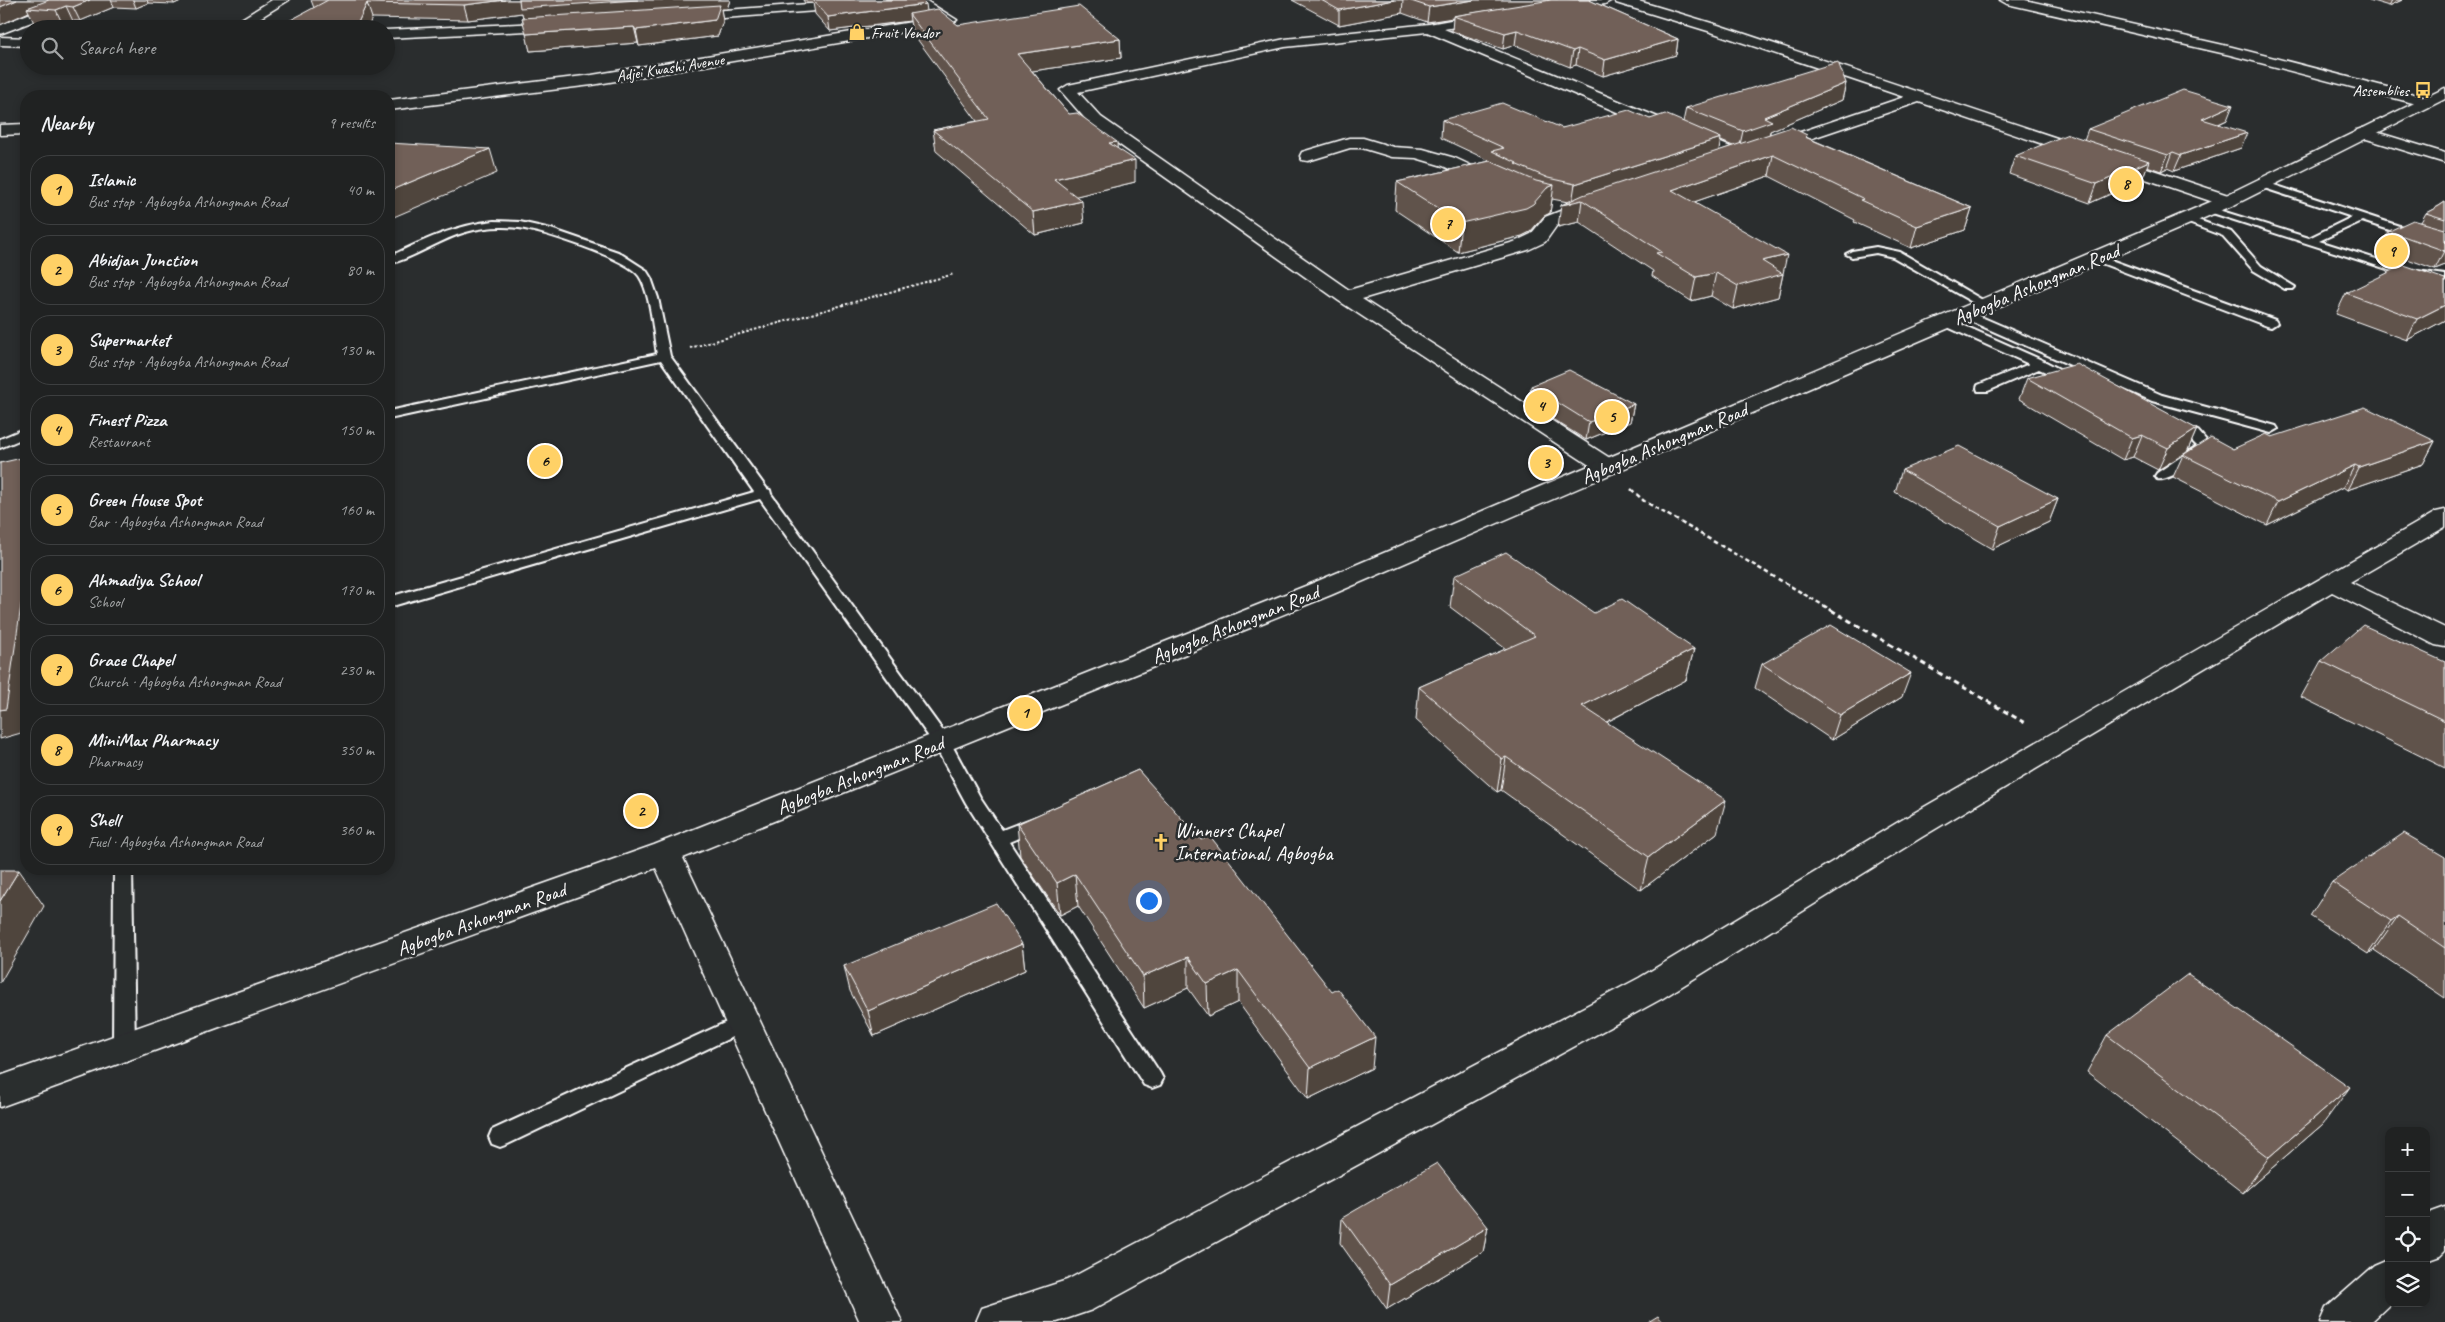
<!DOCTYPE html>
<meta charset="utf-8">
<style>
body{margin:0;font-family:Caveat,sans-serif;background:#2d2f2f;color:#f1f3f6}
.controls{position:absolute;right:15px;bottom:15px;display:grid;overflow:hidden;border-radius:10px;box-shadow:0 2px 8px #0003}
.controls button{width:45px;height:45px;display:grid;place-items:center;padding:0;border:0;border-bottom:1px solid #3d3f40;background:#202222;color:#f1f3f6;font:25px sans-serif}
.you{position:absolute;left:1148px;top:900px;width:18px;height:18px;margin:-12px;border:4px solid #fff;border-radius:50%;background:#1a73e8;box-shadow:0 0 0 8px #1a73e833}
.badge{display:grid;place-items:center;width:32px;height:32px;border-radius:50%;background:#ffd166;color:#111;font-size:16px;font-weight:700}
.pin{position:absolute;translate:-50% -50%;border:2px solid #fff;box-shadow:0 1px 5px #0006}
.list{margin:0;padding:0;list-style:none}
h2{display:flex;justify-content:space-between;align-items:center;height:65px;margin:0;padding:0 20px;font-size:21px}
h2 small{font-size:16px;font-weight:400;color:#a2a4a5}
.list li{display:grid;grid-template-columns:32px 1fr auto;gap:15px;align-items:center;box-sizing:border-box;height:70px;margin:0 10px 10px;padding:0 10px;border:1px solid #3d3f40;border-radius:20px}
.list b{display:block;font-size:19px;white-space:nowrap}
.list p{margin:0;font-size:16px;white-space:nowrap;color:#a2a4a5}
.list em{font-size:16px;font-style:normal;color:#a2a4a5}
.icon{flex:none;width:28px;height:28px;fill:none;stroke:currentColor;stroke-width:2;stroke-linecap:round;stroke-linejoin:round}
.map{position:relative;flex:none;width:2445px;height:1322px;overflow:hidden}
.search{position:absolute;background:#202222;box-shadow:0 2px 8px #0003;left:20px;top:20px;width:375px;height:55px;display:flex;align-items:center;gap:12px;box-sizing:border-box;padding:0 18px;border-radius:28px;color:#a2a4a5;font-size:19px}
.panel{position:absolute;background:#202222;box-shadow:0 2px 8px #0003;left:20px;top:90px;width:375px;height:785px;border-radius:20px}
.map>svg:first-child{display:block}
</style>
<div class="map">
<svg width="2445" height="1322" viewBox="0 0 2445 1322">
<rect width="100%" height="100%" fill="#2a2d2e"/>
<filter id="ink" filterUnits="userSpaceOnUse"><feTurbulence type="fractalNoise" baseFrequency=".02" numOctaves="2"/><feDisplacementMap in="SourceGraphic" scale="10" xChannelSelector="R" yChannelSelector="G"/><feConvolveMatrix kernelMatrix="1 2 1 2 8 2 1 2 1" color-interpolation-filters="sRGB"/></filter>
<g filter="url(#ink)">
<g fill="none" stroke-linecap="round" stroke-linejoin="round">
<g stroke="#fff" stroke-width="4">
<path id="lane" d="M2262,181L2445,241V248L2362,221L2319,241L2411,270L2445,275V281L2406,275L2203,210L2204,208H2212L2309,238L2352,217L2258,186V182Z
M2187,216L2231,232L2261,266L2295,287L2293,289H2285L2253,270L2223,236L2183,221V217Z
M494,221L520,222L551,229L618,252L646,270L651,278L658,298L670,356L767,489L770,490L771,494L948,738L980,797L1002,830L1036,817L1042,818L1045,823L1042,828L1009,842L1160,1073L1163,1079L1160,1085L1152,1088L1144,1085L966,803L934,744L760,499L389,607V597L754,492L661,360L389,419V411L657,354C653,332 651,294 639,276C627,258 542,231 519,228C502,226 483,227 466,232C440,239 412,259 389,264V257C423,240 456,225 494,221Z
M1876,247L1900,252L1991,305L1989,307H1981L1893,257L1876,253L1852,257L1846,254L1852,251Z
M2097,255L2275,320L2277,323L2271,327L2267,326L2093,260L2091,258Z
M1965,310L2162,395L2276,426L2278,429L2271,433L2152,401L1961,317L1959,314L1961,311Z
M1947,318L2044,361L2080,380L2078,383H2070L2039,369L1988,391H1978L1977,388L1978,385L2029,364L1943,325L1941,322L1943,319Z
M2176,422L2198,431L2211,446C2203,457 2170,482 2157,479L2155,476L2157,473L2197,446L2188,437L2169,426L2171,423Z
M26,428V437L0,448V439Z
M114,869H132L135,1048L131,1054L124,1057L117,1054L113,1048Z
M744,1014L751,1016L754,1022L751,1028L508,1144L500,1147L492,1144L489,1137L492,1130Z"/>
</g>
<g stroke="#fff" stroke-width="3">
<path id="street" d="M64,0H83L81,3L0,34V25Z
M272,0H289L242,29H225Z
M886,0H925L957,20L950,24L592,85L389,110V100L592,75L936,18L914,5H886Z
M1577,0H1612L1605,4L1556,11L1549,7L1551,4Z
M1614,0H1635L1718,25L2234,197L2237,201L2234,205H2222L1919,102L1777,150H1765L1763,147L1765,144L1904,97L1708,31L1616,3Z
M2000,0H2025L2232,47L2433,99L2436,102L2428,107L2230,55L2007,4Z
M851,1L858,5L856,8L684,21L677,17L684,13Z
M1489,13L1494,14L1496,17L1494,20L1444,29L1745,153L1747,157L1745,161H1733L1427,32L1285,47L1078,92L1101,117L1349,290L1514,242L1531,234L1545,217L1588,200H1600L1603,204L1600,208L1557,225L1545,242L1528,250L1362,299L1616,462L1620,467L1616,472L1608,474L1600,472L1339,301L1089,123L1060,90L1068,85L1285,39L1429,24Z
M562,22L569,26L567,29L386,38V30Z
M0,37L29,38V46L0,45Z
M26,124V134L0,135V125Z
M2363,128L2445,153V163L2357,136L2355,133L2357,130Z
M1349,138H1363L1393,147L1423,149L1455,158L1500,179L1503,183L1500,187H1488L1443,166L1416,158L1392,157L1362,148H1350L1308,161L1302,160L1300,156L1302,152Z
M2445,510V527L2350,582L2445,628V647L2435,645L2332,592L1922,837L1663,998L1092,1310L1057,1322H976L982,1308L1067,1280L1639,978L1900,821L2436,512Z
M2445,1207V1251L2440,1256L2426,1261V1217L2431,1212Z
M2389,1259V1303H2391L2371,1322H2320L2326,1308L2375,1265Z"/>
</g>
<g stroke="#fff" stroke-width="3">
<path id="secondary" d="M2445,88V99L2234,205L1331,595L683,858L902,1322H860L656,868L0,1107V1076L654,845L1313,583L2222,197Z"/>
</g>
<path stroke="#fff" stroke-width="2" stroke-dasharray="2.5 2" stroke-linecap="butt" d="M690,348L954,274"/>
<path stroke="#fff" stroke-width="2.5" stroke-dasharray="4.5 3" stroke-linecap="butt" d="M1631,489L1644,501L1833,611"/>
<path stroke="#fff" stroke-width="3" stroke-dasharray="5.5 4" stroke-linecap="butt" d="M1831,610L2025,723"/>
<use href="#lane" fill="#2a2d2e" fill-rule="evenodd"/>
<use href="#street" fill="#2a2d2e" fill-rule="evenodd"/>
<use href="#secondary" fill="#2a2d2e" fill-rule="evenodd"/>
</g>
<path fill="#61534c" stroke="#fff" fill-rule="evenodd" d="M0,0H183L174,4L148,3L136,8L114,7L80,21H73L63,25L34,23L29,12L0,25Z
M311,0H730L727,9H721L723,21L718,36L639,46L638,43L530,51L522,13L468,20L372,18L367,29H274L314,8Z
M803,0H922L927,11L958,25L1120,39L1121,58L1032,71L1069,114L1117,149L1135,182L1076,196L1084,223L1035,235L936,151L933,130L977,121L912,32L910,21L830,31L815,14L813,3H805Z
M1292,0H1589L1678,39L1676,55L1603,76L1576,65L1570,67L1515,45L1503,49L1452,31L1453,18L1427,22L1402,13L1339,25Z
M2369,0H2402L2389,6Z
M1846,83L1842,100L1770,131V135H1807L1806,137L1972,208L1965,230L1911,248L1854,222L1855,220L1769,176L1694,202L1783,274L1778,297L1733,309L1711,296L1691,301L1652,276L1653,271L1579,222L1558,227L1568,202L1552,199L1550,213L1544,216L1530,232L1522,236L1458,252L1395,210L1397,182L1490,161L1441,138L1442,120L1562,128L1650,119L1683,122L1686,108ZM1721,141L1733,146L1719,151Z
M2227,120L2219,124L2241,148L2174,171L2167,168L2161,171L2147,166L2142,180L2090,203L2009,174L2015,156L2084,140L2088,129Z
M2445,202V265L2435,269L2380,249L2389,231L2421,222L2426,213L2439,206Z
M2445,279V320L2407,340L2336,314L2346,293Z
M2027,378L2197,429L2187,452L2158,470L2133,457L2123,460L2019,399Z
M1531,386L1634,404L1630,422L1586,440L1528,404Z
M2272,437L2435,441L2423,464L2347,490L2343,487L2267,525L2173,477L2183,455L2233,449Z
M1902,470L2058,499L2049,522L1992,549L1895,492Z
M1454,576L1594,613L1694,649L1686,680L1607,722L1717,833L1641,890L1501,790L1497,792L1416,720L1419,687L1506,649L1450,607Z
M2321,661L2445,662V768L2301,697Z
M1762,664L1902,697L1832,740L1755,688Z
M1138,770L1372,1068L1308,1099L1238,1002L1208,1016L1188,988L1144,1008L1078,906L1060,915L1020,856L1017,824Z
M2445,857V998L2374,950L2368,954L2310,916L2332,882Z
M1022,944L1025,970L874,1036L850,991L844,966Z
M2107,1035L2323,1124L2243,1193L2087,1072Z
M1342,1218L1488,1227L1483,1252L1387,1309L1340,1243Z"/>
<path fill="#4f443e" stroke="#fff" d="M17,0H59L27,8L29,12L0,25V7Z
M90,0H111L114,7L80,21L73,7Z
M133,0H147L148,3L136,8Z
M172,0H183L174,4Z
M505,0H730L727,9H721L723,21L718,36L639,46L636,30L715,20L524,23L522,13L468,20L464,5Z
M1394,0H1403L1402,13L1339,25V10Z
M1474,0H1558L1453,16V18L1427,22L1429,7Z
M2392,0H2402L2389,6Z
M367,3L372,18L367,29H355Z
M926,4L928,18L909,14L910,21L830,31L828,17Z
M66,6L73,21L63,25L56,10Z
M634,27L638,43L530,51L526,34Z
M1517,30L1515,45L1503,49L1505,33Z
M1120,39L1121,58L1019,73L1017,54Z
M1678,39L1676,55L1603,76L1605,60Z
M1578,49L1576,65L1570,67L1573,51Z
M232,66H269L233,69Z
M1846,83L1842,100L1770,131L1768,139L1739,149L1743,131L1764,117Z
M2233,105L2227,120L2196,134L2202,119Z
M2247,133L2241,148L2174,171L2181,155Z
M1721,138L1718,156L1582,200L1579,222L1558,227L1561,205L1572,203L1575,184Z
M1117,142L1118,163L1109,143Z
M490,149L497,173L389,219V191Z
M2173,152L2167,168L2161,171L2168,155Z
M1773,155L1769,176L1668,211L1672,190Z
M1135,160V182L1056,201L1054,179Z
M2149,161L2142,180L2090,203L2097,184Z
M1554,185L1550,213L1544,216L1530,232L1522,236L1458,252L1461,223Z
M1082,201L1084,223L1035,235L1033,212Z
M1972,208L1965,230L1911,248L1917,226Z
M2444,251H2445V265L2435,269Z
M1787,255L1778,297L1733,309L1738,286L1762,261Z
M1716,273L1711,296L1691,301L1696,277Z
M2445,305V320L2407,340L2417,319Z
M1634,404L1630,422L1586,440L1589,422Z
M2197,429L2187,452L2158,470L2168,448Z
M2142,435L2133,457L2123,460L2132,438Z
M2435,441L2423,464L2347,490L2359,467Z
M2355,465L2343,487L2267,525L2278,502Z
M2058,499L2049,522L1992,549L2000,526Z
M24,585H26V698L21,733L0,739V710Z
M1694,649L1686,680L1576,738L1582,706Z
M1911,673L1902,697L1832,740L1840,715Z
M1506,757L1501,790L1497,792L1502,759Z
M1726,800L1717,833L1641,890L1649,857Z
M19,870L44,906L0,983V901Z
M1075,874L1078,906L1060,915L1057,883Z
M2398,916L2374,950L2368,954L2391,921Z
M1022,944L1025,970L874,1036L868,1011Z
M1188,957V988L1144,1008L1143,976Z
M1238,970V1002L1208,1016L1207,984Z
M1375,1037L1372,1068L1308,1099L1310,1068Z
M2350,1087L2323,1124L2243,1193L2269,1157Z
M1488,1227L1483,1252L1387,1309L1390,1285Z"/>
<path fill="#716158" stroke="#fff" d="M0,0H17L0,7Z
M49,0H90L73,7L66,6L56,10L27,8Z
M328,0H505L464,5L367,3L355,29H274Z
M519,0H638L520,8Z
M813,0H922L926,4L828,17Z
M1321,0H1394L1339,10Z
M1408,0H1474L1429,7Z
M1551,0H1589L1678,39L1605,60L1578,49L1573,51L1517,30L1505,33L1453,16Z
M720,5L715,20L636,30L634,27L526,34L522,18Z
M1079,6L1120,39L1017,54L1069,114L1077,113L1117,142L1109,143L1135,160L1054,179L1082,201L1033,212L933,130L989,119L909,14L938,9L958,25Z
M1838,62L1846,83L1764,117L1772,121L1743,131L1686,108Z
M2183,90L2233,105L2202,119L2247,133L2181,155L2173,152L2168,155L2088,129Z
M1502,103L1562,128L1629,110L1650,119L1665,114L1721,138L1575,184L1548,178L1515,164L1517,163L1492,151L1504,148L1442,120Z
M1791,127L1807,135L1805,137L1972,208L1917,226L1860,200L1864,199L1773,155L1672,190L1787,255L1762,261L1783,274L1738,286L1716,273L1696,277L1656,253L1662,252L1582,200L1561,205L1583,195Z
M2068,134L2149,161L2097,184L2015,156Z
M389,143L490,149L389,191Z
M1490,161L1536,181L1554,185L1547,188L1533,204L1526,208L1461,223L1397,182Z
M2445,202V219L2426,213L2439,206Z
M2413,220L2445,229V251L2389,231Z
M2404,265L2445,279V305L2417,319L2346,293Z
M2077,364L2197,429L2168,448L2142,435L2132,438L2027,378Z
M1569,370L1634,404L1589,422L1531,386Z
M2365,407L2435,441L2359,467L2355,465L2278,502L2183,455L2211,437L2233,449L2266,434L2272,437Z
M1959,446L2058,499L2000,526L1902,470Z
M26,457V585H24L6,709L0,710V463Z
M1506,552L1594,613L1622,599L1694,649L1582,706L1726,800L1649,857L1506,757L1502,759L1419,687L1535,636L1454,576Z
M1831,625L1911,673L1840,715L1762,664Z
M2363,625L2445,662V721L2321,661Z
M1138,770L1201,840L1210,836L1332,992L1338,989L1375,1037L1310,1068L1238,970L1207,984L1188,957L1143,976L1075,874L1057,883L1017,824Z
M2404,833L2445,857V948L2398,916L2391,921L2332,882Z
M0,870H19L0,901Z
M996,903L1022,944L868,1011L844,966Z
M2188,974L2350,1087L2269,1157L2107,1035Z
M1437,1163L1488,1227L1390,1285L1342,1218Z
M1658,1316L1663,1322H1648Z"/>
</g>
<defs>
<g id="shop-bare" transform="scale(1.35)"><path d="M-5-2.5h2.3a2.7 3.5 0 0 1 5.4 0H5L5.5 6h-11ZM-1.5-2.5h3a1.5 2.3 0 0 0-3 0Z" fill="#ffd166" stroke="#2a2d2e" stroke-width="2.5" paint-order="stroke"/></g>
<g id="bus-bare" transform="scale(1.35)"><path d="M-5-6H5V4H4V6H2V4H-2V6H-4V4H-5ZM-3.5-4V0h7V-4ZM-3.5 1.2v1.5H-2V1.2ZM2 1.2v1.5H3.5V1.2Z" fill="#ffd166" stroke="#2a2d2e" stroke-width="2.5" paint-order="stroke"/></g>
<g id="church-bare" transform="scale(1.35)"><path d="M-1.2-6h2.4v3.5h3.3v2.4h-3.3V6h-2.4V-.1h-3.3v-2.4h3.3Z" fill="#ffd166" stroke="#2a2d2e" stroke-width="2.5" paint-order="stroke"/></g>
</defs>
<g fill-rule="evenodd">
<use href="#shop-bare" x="857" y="32"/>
<use href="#bus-bare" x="2423" y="90"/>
<use href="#church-bare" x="1161" y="842"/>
</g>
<g text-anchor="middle" stroke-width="5" stroke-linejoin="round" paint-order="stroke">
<g font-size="16" fill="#fff" stroke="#2a2d2e" text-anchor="start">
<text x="871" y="38">Fruit Vendor</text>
<text x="2409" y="96" text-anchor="end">Assemblies</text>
</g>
<g font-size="16" fill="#fff" stroke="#2a2d2e">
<text transform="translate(670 67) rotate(-9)" y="6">Adjei Kwashi Avenue</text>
</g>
<g font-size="20" fill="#fff" stroke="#2a2d2e">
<text transform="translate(2036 284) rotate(-23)" y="7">Agbogba Ashongman Road</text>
<text transform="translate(1664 443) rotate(-23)" y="7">Agbogba Ashongman Road</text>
<text transform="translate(1235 624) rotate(-22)" y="7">Agbogba Ashongman Road</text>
<text transform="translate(860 775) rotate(-22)" y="7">Agbogba Ashongman Road</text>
<text transform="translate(481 919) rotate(-20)" y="7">Agbogba Ashongman Road</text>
</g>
<g font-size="20" fill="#fff" stroke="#2a2d2e" text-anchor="start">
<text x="1175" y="837">Winners Chapel<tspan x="1175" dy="23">International, Agbogba</tspan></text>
</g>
</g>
</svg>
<div class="controls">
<button>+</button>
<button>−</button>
<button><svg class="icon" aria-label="locate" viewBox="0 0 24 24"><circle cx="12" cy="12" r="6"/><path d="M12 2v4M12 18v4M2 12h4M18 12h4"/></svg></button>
<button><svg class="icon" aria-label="layers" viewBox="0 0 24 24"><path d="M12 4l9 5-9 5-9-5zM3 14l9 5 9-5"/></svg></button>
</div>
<div class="you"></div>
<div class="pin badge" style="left:1025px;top:713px">1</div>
<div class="pin badge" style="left:641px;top:811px">2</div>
<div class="pin badge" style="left:1546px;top:463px">3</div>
<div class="pin badge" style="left:1541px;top:406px">4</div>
<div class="pin badge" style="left:1612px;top:417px">5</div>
<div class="pin badge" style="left:545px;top:461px">6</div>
<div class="pin badge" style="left:1448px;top:224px">7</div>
<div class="pin badge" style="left:2126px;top:184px">8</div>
<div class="pin badge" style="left:2392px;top:251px">9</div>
<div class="search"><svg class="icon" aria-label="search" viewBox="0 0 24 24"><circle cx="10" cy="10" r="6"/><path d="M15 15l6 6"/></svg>Search here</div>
<section class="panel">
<h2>Nearby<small>9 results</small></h2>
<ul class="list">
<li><span class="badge">1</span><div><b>Islamic</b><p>Bus stop · Agbogba Ashongman Road</p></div><em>40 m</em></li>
<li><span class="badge">2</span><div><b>Abidjan Junction</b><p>Bus stop · Agbogba Ashongman Road</p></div><em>80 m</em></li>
<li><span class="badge">3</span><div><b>Supermarket</b><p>Bus stop · Agbogba Ashongman Road</p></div><em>130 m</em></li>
<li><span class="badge">4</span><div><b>Finest Pizza</b><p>Restaurant</p></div><em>150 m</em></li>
<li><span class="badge">5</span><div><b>Green House Spot</b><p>Bar · Agbogba Ashongman Road</p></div><em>160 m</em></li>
<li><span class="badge">6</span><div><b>Ahmadiya School</b><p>School</p></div><em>170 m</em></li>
<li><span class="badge">7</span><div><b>Grace Chapel</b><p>Church · Agbogba Ashongman Road</p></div><em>230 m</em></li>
<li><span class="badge">8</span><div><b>MiniMax Pharmacy</b><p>Pharmacy</p></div><em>350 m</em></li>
<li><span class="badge">9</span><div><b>Shell</b><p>Fuel · Agbogba Ashongman Road</p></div><em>360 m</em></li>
</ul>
</section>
</div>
